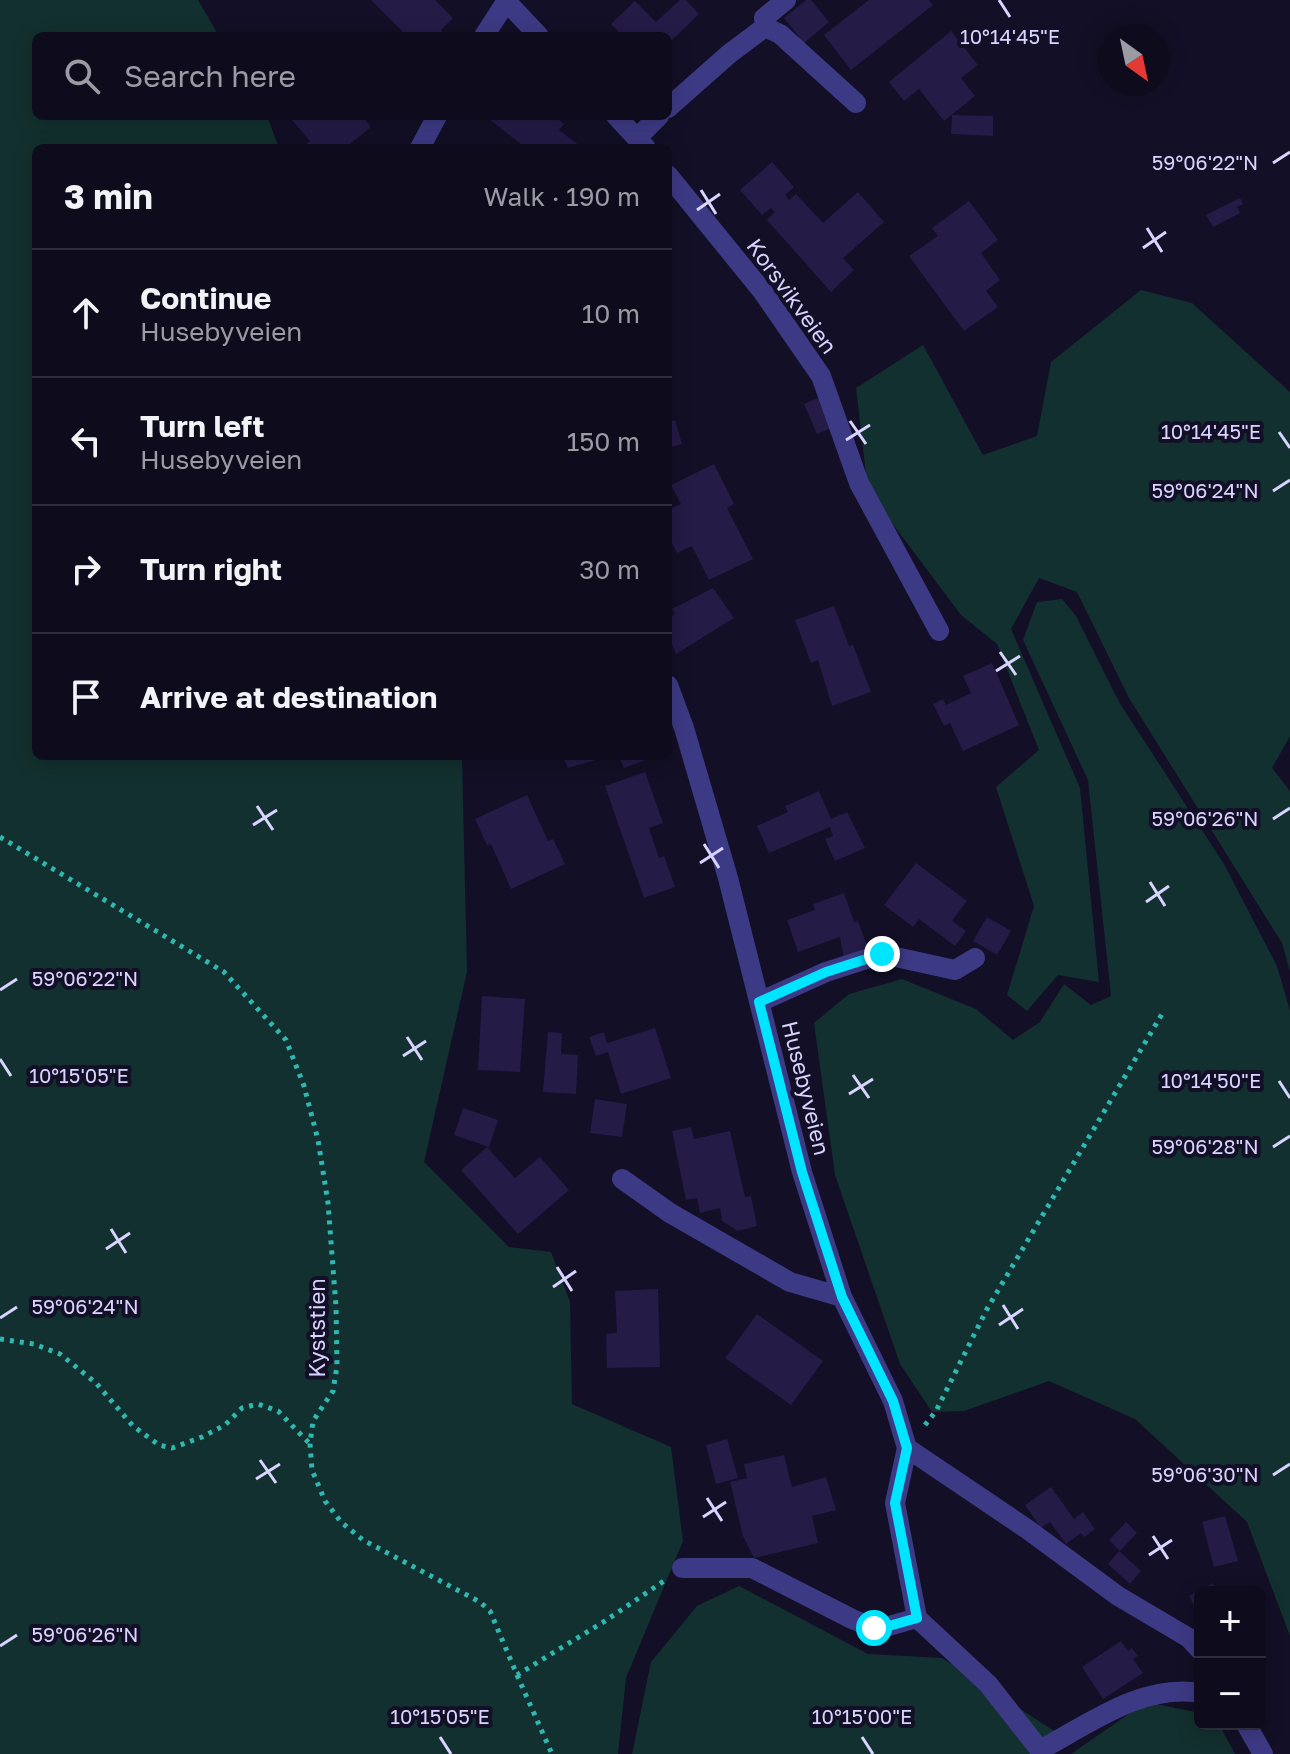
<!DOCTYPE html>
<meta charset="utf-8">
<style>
body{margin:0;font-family:"Golos Text",sans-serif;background:#1c1929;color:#f1f3f6}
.controls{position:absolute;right:24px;bottom:24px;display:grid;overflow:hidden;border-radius:12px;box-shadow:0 4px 20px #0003}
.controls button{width:72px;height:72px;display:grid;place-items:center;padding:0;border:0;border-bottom:2px solid #2e2b3b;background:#0e0b1c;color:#f1f3f6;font:40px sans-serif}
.compass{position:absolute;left:1098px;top:24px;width:72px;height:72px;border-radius:50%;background:#0e0b1c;box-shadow:0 4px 20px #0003;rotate:147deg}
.stop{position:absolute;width:24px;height:24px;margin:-18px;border:6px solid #00e5ff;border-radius:50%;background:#fff}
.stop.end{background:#00e5ff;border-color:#fff;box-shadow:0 2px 8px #0008}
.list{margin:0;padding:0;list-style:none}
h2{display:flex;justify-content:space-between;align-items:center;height:104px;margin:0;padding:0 32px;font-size:34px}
h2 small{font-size:26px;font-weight:400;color:#9b9ba3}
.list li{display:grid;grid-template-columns:52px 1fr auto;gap:24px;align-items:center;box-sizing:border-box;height:128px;padding:0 32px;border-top:2px solid #2e2b3b}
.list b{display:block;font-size:30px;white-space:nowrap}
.list p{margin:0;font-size:26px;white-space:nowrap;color:#9b9ba3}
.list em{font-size:26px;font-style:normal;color:#9b9ba3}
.icon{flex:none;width:44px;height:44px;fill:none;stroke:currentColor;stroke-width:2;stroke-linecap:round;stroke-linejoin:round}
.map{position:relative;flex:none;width:1290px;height:1754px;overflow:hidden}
.search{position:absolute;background:#0e0b1c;box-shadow:0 4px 20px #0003;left:32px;top:32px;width:640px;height:88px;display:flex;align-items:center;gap:20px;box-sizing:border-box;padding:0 28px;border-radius:12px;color:#9b9ba3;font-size:30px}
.panel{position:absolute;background:#0e0b1c;box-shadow:0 4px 20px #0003;left:32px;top:144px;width:640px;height:616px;border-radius:12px}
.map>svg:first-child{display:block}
</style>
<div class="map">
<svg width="1290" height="1754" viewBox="0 0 1290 1754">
<rect width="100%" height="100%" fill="#130f26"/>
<path fill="#12302f" d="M0,0H198L219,36H36V116H267L279,148H36V756H462L467,972L424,1162L509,1247L551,1252L570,1302L572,1404L671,1447L683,1541L626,1678L618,1754H0Z
M1141,290L1192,303L1290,392V736L1272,768L1290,791V972L1282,943L1129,698L1077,592L1039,578L1011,629L1080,788L1099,982L1058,975L1027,1011L1007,995L1034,906L996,787L1039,750L997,644L961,615L868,491L856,388L923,345L983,455L1037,436L1051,362Z
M1062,599L1076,616L1119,702L1224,864L1277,966L1290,1011V1636L1247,1522L1135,1419L1049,1381L964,1411L932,1412L900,1364L835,1175L814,1023L849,994L902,979L976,1009L1013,1040L1040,1022L1064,984L1091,1005L1111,996L1088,780L1023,640L1037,602Z
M739,1586L868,1654L942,1658L1065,1738L1043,1754H632L651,1662L697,1606Z
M1146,1702L1200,1713V1724H1219L1235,1754H1071Z"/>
<path fill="#241b47" d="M371,0H435L453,18L441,30L445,34L443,36H407Z
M680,0H686L699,14L668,44V36H622L611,24L635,1L656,22Z
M806,0H811L829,22L804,43L784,18Z
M869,0H929L933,5L851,70L824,35Z
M951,31L978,65L961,78L975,96L944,121L919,89L904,101L889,82Z
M952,115L993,116V136L951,134Z
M297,116H362L371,127L345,148H301L310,141L292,120Z
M485,116H554L564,124L559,130L580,146L526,148Z
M772,162L794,187L785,195L789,200L796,194L823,223L858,192L884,222L843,258L854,270L831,292L767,220L775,212L771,208L762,215L740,190Z
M1240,198L1243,204L1237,207L1240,213L1213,227L1206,215Z
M969,201L998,240L981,253L1000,280L986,291L998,307L964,331L909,256L938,236L932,228Z
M820,397L833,427L817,434L804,404Z
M675,420L682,444L668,448V423Z
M714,464L734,504L727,508L753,559L709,580L692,546L677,553L668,535V510L681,504L671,485Z
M713,588L734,618L676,654L668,634V619L675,614L672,609Z
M834,606L849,646L853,645L871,692L832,706L818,660L811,663L795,620Z
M992,663L1019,725L963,751L950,723L944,726L933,704L943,699L946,705L971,693L963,676Z
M563,756H602L603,758L568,768Z
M619,756H657L624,768Z
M645,772L663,823L649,828L659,858L664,856L675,887L644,898L605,786Z
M819,791L831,819L847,812L865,848L835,861L825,839L833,836L830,827L769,853L757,826L788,812L785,806Z
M527,795L548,841L553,839L565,864L511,889L491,844L487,845L475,819Z
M916,863L967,901L952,921L966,931L955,946L919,919L913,927L884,905Z
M844,893L854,922L858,921L869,951L844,959L840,937L798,952L787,920L815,910L813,904Z
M987,917L1011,931L997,955L973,941Z
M482,996L525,999L520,1072L478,1070Z
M655,1028L671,1078L621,1094L608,1052L596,1056L589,1037L604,1032L607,1043Z
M548,1032L562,1033L561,1054L578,1055L576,1094L543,1092Z
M595,1099L627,1104L622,1137L590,1133Z
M463,1108L498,1120L489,1147L454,1135Z
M691,1127L694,1139L730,1131L745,1197L751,1196L757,1226L738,1231L722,1221L720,1208L700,1213L697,1198L686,1200L672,1131Z
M487,1147L515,1178L540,1157L569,1190L518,1234L461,1170Z
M658,1289L660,1367L607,1368L606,1334L617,1333L615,1291Z
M757,1314L823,1361L791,1405L725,1358Z
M727,1439L738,1478L716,1484L706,1445Z
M784,1455L792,1487L826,1477L836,1510L812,1516L818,1543L754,1558L743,1536L730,1482L747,1478L744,1464Z
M1051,1487L1074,1519L1083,1512L1095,1529L1084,1537L1081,1533L1066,1544L1050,1522L1041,1528L1025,1505Z
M1225,1516L1238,1561L1214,1567L1202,1522Z
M1126,1522L1137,1533L1120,1551L1109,1540Z
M1119,1551L1141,1571L1130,1584L1108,1564Z
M1213,1583L1218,1592H1200V1617L1189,1596Z
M1121,1641L1128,1651L1132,1648L1138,1656L1133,1659L1143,1673L1103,1699L1082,1667Z"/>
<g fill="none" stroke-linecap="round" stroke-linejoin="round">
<path stroke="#2fb8b0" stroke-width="5" stroke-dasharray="4 6" stroke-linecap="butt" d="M0,837L224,972L286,1040L304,1086L318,1140L328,1203L336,1307L337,1366L333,1391L313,1421L310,1444L312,1470L325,1501L341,1522L363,1540L480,1602L490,1611L517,1675L605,1621L664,1581
M0,1339L34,1344L60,1354L96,1383L133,1426L159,1445L172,1448L202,1437L225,1425L242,1408L258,1404L278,1411L309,1443
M925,1425L936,1411L987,1309L1162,1014
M517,1675L552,1754"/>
<path stroke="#3d3a85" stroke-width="20" d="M505,0L539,36
M765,27L764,18L786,0
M484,36L506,2
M668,108L729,54L765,27L780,34L856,103
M616,116L646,148
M637,138L659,116
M420,148L437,116
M668,175L763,292L821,376L859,483L939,631
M668,685L684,728L728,878L802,1172L842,1297L893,1401L907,1448L895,1503L917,1618L988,1684L1040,1750C1089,1724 1143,1683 1200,1693
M759,1002L826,972L882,954L955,970L975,958
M622,1179L670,1213L790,1282L842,1297
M907,1448L1027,1529L1118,1596L1189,1638L1200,1650
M682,1568H752L852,1619L874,1628L889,1626L917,1618
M1246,1724L1263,1754"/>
</g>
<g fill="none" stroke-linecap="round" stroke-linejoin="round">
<path stroke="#00e5ff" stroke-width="10" d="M874,1628L889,1626L917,1618L895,1503L907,1448L893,1401L842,1297L802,1172L759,1002L826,972L882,954"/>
</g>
<path fill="none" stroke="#d9d4ff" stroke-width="3" d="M999,0L1010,17M1273,163L1290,152M701,190L716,214M697,210L720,194M1147,228L1162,252M1143,248L1166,232M850,421L866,444M1279,432L1290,448M846,440L870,425M1273,491L1290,480M1000,652L1016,675M996,671L1020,656M257,806L273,830M1273,819L1290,808M253,825L277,810M704,844L719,868M700,863L723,848M1150,882L1165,906M1146,902L1169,886M0,990L17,979M407,1037L422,1060M403,1056L426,1041M0,1059L11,1076M853,1075L869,1098M1279,1081L1290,1098M849,1094L873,1079M1273,1147L1290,1136M111,1229L126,1253M106,1249L130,1233M557,1267L572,1291M553,1287L576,1271M1003,1305L1018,1329M0,1318L17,1307M999,1325L1023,1309M260,1460L276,1483M1273,1475L1290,1464M256,1479L280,1464M707,1498L722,1521M703,1517L726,1502M1153,1536L1168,1559M1149,1555L1172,1540M0,1646L17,1635M440,1737L451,1754M862,1737L873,1754"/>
<g text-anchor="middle" stroke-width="8" stroke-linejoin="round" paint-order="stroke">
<g font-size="22" fill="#d9d4ff" stroke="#130f26">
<text transform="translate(792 296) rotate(54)" y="8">Korsvikveien</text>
<text transform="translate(806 1088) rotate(76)" y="8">Husebyveien</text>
<text transform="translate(317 1328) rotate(-90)" y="8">Kyststien</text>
</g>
</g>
<g font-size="20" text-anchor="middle" fill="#d9d4ff" stroke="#130f26" stroke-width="8" stroke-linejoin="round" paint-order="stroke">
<text x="1010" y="44">10°14'45"E</text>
<text x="1205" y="170">59°06'22"N</text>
<text x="1211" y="439">10°14'45"E</text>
<text x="1205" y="498">59°06'24"N</text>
<text x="1205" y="826">59°06'26"N</text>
<text x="85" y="986">59°06'22"N</text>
<text x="79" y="1083">10°15'05"E</text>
<text x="1211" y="1088">10°14'50"E</text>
<text x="1205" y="1154">59°06'28"N</text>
<text x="85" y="1314">59°06'24"N</text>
<text x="1205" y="1482">59°06'30"N</text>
<text x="85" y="1642">59°06'26"N</text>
<text x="440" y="1724">10°15'05"E</text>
<text x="862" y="1724">10°15'00"E</text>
</g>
</svg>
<div class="controls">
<button>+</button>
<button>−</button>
</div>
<svg class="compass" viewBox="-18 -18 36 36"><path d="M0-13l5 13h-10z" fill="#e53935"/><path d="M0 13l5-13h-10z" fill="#9b9ba3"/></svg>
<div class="stop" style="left:874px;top:1628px"></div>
<div class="stop end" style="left:882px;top:954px"></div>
<div class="search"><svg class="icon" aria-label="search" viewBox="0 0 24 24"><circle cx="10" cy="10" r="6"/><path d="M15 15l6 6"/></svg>Search here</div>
<section class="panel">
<h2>3 min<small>Walk · 190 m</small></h2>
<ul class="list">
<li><svg class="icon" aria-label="ahead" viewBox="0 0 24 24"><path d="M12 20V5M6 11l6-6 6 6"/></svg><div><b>Continue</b><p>Husebyveien</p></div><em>10 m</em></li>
<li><svg class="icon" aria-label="left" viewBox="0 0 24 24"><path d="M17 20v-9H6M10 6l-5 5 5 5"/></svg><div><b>Turn left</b><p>Husebyveien</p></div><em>150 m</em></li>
<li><svg class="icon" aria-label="right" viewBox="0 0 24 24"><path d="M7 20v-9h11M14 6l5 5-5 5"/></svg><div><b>Turn right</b></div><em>30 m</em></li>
<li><svg class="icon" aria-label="arrive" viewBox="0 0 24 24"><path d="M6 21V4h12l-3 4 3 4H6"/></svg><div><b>Arrive at destination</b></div></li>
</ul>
</section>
</div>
